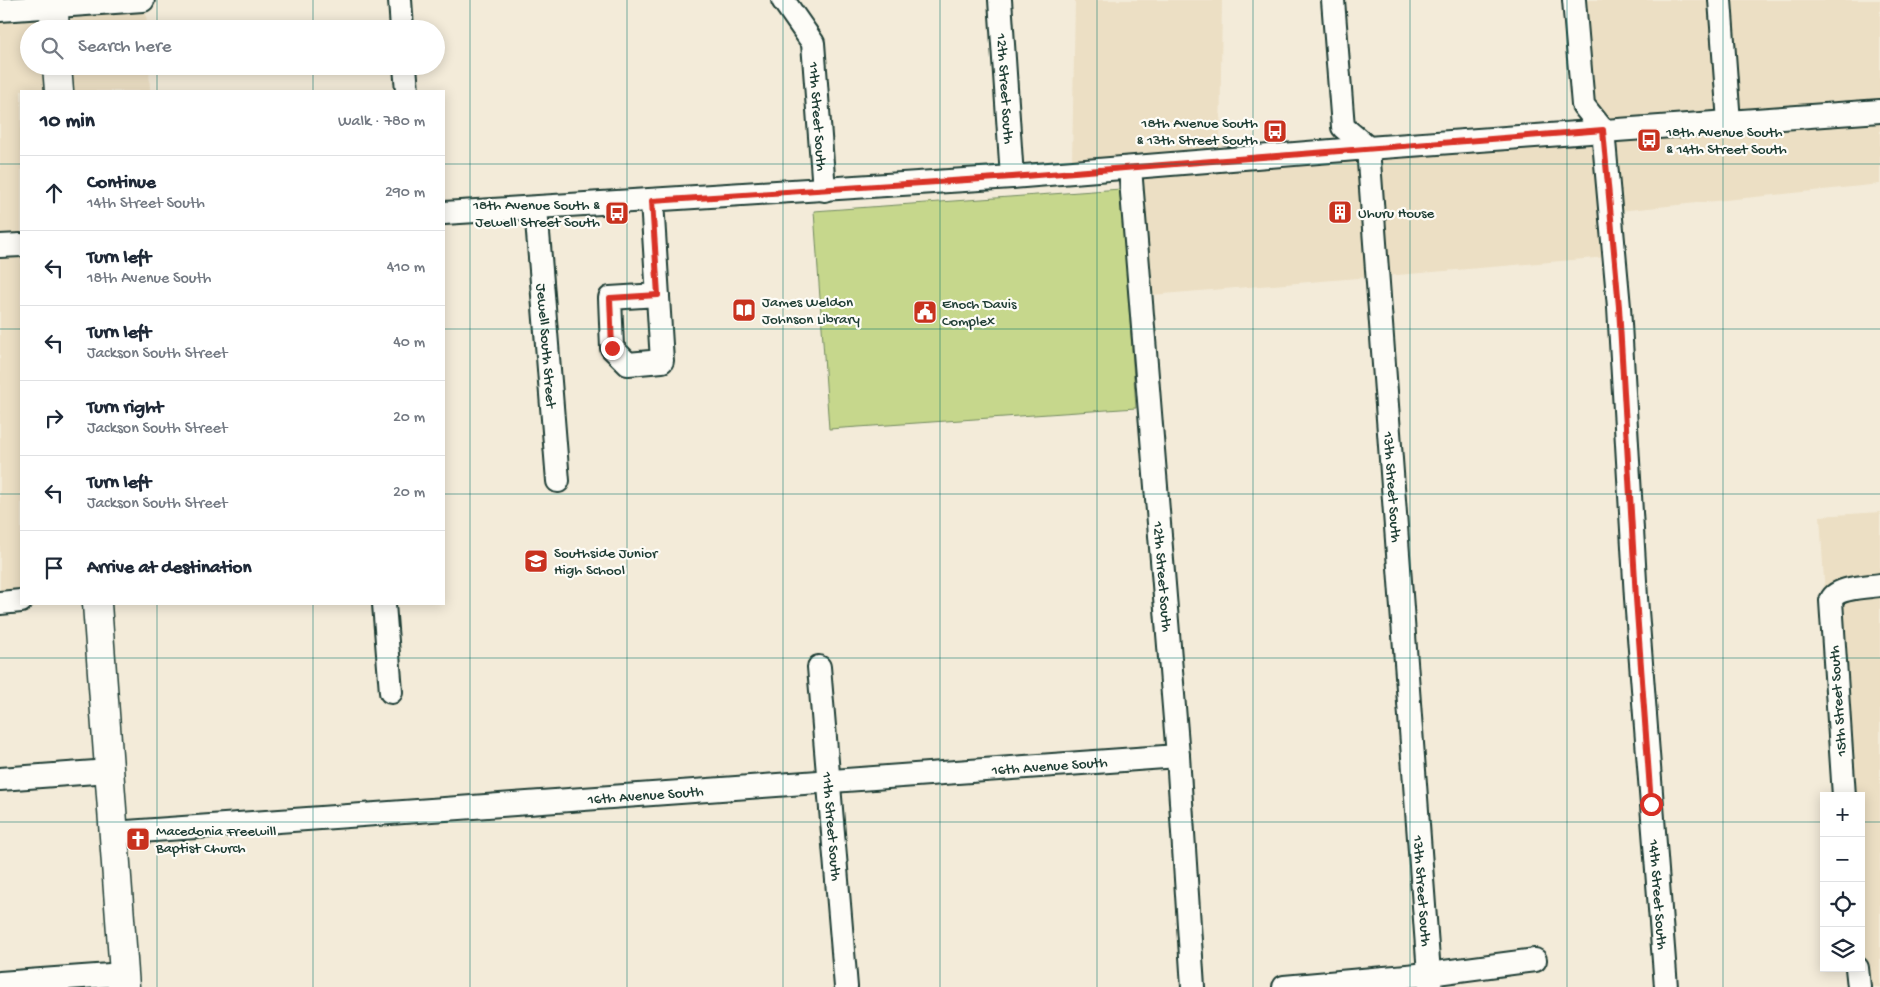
<!DOCTYPE html>
<meta charset="utf-8">
<style>
body{margin:0;font-family:"Gochi Hand",sans-serif;background:#f6f6f7;color:#1f2937}
.controls{position:absolute;right:15px;bottom:15px;display:grid;overflow:hidden;border-radius:0px;box-shadow:0 2px 12px #0003}
.controls button{width:45px;height:45px;display:grid;place-items:center;padding:0;border:0;border-bottom:1px solid #e0e1e3;background:#fff;color:#1f2937;font:25px sans-serif}
.stop{position:absolute;width:15px;height:15px;margin:-11px;border:4px solid #d93025;border-radius:50%;background:#fff}
.stop.end{background:#d93025;border-color:#fff;box-shadow:0 1px 5px #0008}
.list{margin:0;padding:0;list-style:none}
h2{display:flex;justify-content:space-between;align-items:center;height:65px;margin:0;padding:0 20px;font-size:21px}
h2 small{font-size:16px;font-weight:400;color:#747a83}
.list li{display:grid;grid-template-columns:32px 1fr auto;gap:15px;align-items:center;box-sizing:border-box;height:75px;padding:0 20px;border-top:1px solid #e0e1e3}
.list b{display:block;font-size:19px;white-space:nowrap}
.list p{margin:0;font-size:16px;white-space:nowrap;color:#747a83}
.list em{font-size:16px;font-style:normal;color:#747a83}
.icon{flex:none;width:28px;height:28px;fill:none;stroke:currentColor;stroke-width:2;stroke-linecap:round;stroke-linejoin:round}
.map{position:relative;flex:none;width:1880px;height:987px;overflow:hidden}
.search{position:absolute;background:#fff;box-shadow:0 2px 12px #0003;left:20px;top:20px;width:425px;height:55px;display:flex;align-items:center;gap:12px;box-sizing:border-box;padding:0 18px;border-radius:28px;color:#747a83;font-size:19px}
.panel{position:absolute;background:#fff;box-shadow:0 2px 12px #0003;left:20px;top:90px;width:425px;height:515px;border-radius:0px}
.map>svg:first-child{display:block}
</style>
<div class="map">
<svg width="1880" height="987" viewBox="0 0 1880 987">
<rect width="100%" height="100%" fill="#f3ebd9"/>
<filter id="ink" filterUnits="userSpaceOnUse"><feTurbulence type="fractalNoise" baseFrequency=".02" numOctaves="2"/><feDisplacementMap in="SourceGraphic" scale="10" xChannelSelector="R" yChannelSelector="G"/><feConvolveMatrix kernelMatrix="1 2 1 2 8 2 1 2 1" color-interpolation-filters="sRGB"/></filter>
<g filter="url(#ink)">
<path fill="#ecdfc4" d="M1075,0H1222L1220,149L1072,162Z
M1582,0H1712L1721,113L1606,121L1590,102Z
M1728,0H1880V102L1737,112Z
M146,9L147,29H63L62,15Z
M46,16L47,29H29V66H49L51,91H21V236L0,237V19Z
M66,66H149L150,91H67Z
M1880,120V184L1619,211L1612,139Z
M1596,140L1607,257L1386,276L1377,156Z
M1361,158L1370,277L1151,295L1138,176Z
M21,254V592L0,594V255Z
M1880,512V576L1825,597L1820,516Z
M1880,595V987H1867L1861,915V796H1852L1839,608L1844,600Z"/>
<path fill="#c6d78c" stroke="#728a60" d="M1121,189L1136,408L829,429L814,211Z"/>
<g fill="none" stroke-linecap="round" stroke-linejoin="round">
<g stroke="#1f3d34" stroke-width="26">
<g id="minor">
<path d="M400,0L402,29"/>
<path id="s1" d="M783,0L813,43L824,190"/>
<path id="s2" d="M1000,0L1012,177"/>
<path id="s3" d="M1333,0L1343,127L1368,148L1430,987"/>
<path id="s4" d="M1574,0L1583,105L1603,130L1612,230L1619,307L1636,598L1666,987"/>
<path d="M1720,0L1729,122"/>
<path d="M0,10L143,0"/>
<path d="M405,66L407,91"/>
<path id="s5" d="M1130,168L1178,756L1193,987"/>
<path d="M652,201L662,361L628,364L612,348L610,298L658,295"/>
<path id="s6" d="M536,208L558,481"/>
<path d="M444,213L1012,177L1368,148L1880,111"/>
<path d="M0,246L21,245"/>
<path d="M0,603L21,601"/>
<path d="M384,604L391,692"/>
<path id="s7" d="M819,667L846,987"/>
<path d="M0,779L109,771"/>
<path d="M1844,796L1831,601C1835,587 1866,587 1880,585"/>
<path id="s8" d="M113,833L1178,756"/>
<path d="M1857,968L1859,987"/>
<path d="M0,983L124,974"/>
<path d="M1284,987L1429,974L1535,960"/>
</g>
</g>
<g stroke="#1f3d34" stroke-width="31">
<path id="major" d="M53,0L55,29
M57,66L59,91
M97,604L125,987"/>
</g>
<use href="#minor" stroke="#fdfcf7" stroke-width="22"/>
<use href="#major" stroke="#fdfcf7" stroke-width="28"/>
</g>
</g>
<g fill="none" stroke-linecap="round" stroke-linejoin="round" filter="url(#ink)">
<path stroke="#d93025" stroke-width="6" d="M612,348L610,298L658,295L652,201L1012,177L1603,130L1619,307L1636,598L1651,804"/>
</g>
<path fill="none" stroke="#0f766e" stroke-width="1" stroke-opacity="0.55" d="M157,0V29M313,0V29M470,0V987M627,0V987M783,0V987M940,0V987M1097,0V987M1253,0V987M1410,0V987M1567,0V987M1723,0V987M157,66V91M313,66V91M0,164H21M444,164H1880M0,329H21M444,329H1880M0,494H21M444,494H1880M157,604V987M313,604V987M0,658H1880M0,822H1824M1861,822H1880"/>
<defs>
<g id="bus-square" transform="scale(1.25)"><rect x="-9" y="-9" width="18" height="18" rx="4" fill="#c8321e" stroke="#fdfcf7"/><path d="M-5-6H5V4H4V6H2V4H-2V6H-4V4H-5ZM-3.5-4V0h7V-4ZM-3.5 1.2v1.5H-2V1.2ZM2 1.2v1.5H3.5V1.2Z" fill="#fff"/></g>
<g id="building-square" transform="scale(1.25)"><rect x="-9" y="-9" width="18" height="18" rx="4" fill="#c8321e" stroke="#fdfcf7"/><path d="M-4-6H4V6H1V3H-1V6H-4ZM-2.5-4.3h1.7v1.8h-1.7ZM.8-4.3h1.7v1.8H.8ZM-2.5-1h1.7V.8h-1.7ZM.8-1h1.7V.8H.8Z" fill="#fff"/></g>
<g id="library-square" transform="scale(1.25)"><rect x="-9" y="-9" width="18" height="18" rx="4" fill="#c8321e" stroke="#fdfcf7"/><path d="M-6-4Q-3-5.5-.7-3.5V5Q-3 3-6 4ZM6-4Q3-5.5 .7-3.5V5Q3 3 6 4Z" fill="#fff"/></g>
<g id="civic-square" transform="scale(1.25)"><rect x="-9" y="-9" width="18" height="18" rx="4" fill="#c8321e" stroke="#fdfcf7"/><path d="M-.6-6.5H3V-4.5H.6V-3L4-1V1h2V6H-6V1h2V-1L-.6-3ZM-1.2 2.5V6h2.4V2.5Z" fill="#fff"/></g>
<g id="school-square" transform="scale(1.25)"><rect x="-9" y="-9" width="18" height="18" rx="4" fill="#c8321e" stroke="#fdfcf7"/><path d="M0-5L7-2L0 1L-7-2ZM-4 1L0 2.5L4 1V4Q0 6-4 4Z" fill="#fff"/></g>
<g id="church-square" transform="scale(1.25)"><rect x="-9" y="-9" width="18" height="18" rx="4" fill="#c8321e" stroke="#fdfcf7"/><path d="M-1.2-6h2.4v3.5h3.3v2.4h-3.3V6h-2.4V-.1h-3.3v-2.4h3.3Z" fill="#fff"/></g>
</defs>
<g fill-rule="evenodd">
<use href="#bus-square" x="1275" y="131"/>
<use href="#bus-square" x="1649" y="140"/>
<use href="#building-square" x="1340" y="212"/>
<use href="#bus-square" x="617" y="213"/>
<use href="#library-square" x="744" y="310"/>
<use href="#civic-square" x="925" y="312"/>
<use href="#school-square" x="536" y="561"/>
<use href="#church-square" x="138" y="839"/>
</g>
<g text-anchor="middle" stroke-width="4.5" stroke-linejoin="round" paint-order="stroke">
<g font-size="15" fill="#1f3d34" stroke="#fdfcf7">
<text dy="5" stroke="none"><textPath href="#s2" startOffset="89">12th Street South</textPath></text>
<text dy="5" stroke="none"><textPath href="#s1" startOffset="126">11th Street South</textPath></text>
<text dy="5" stroke="none"><textPath href="#s6" startOffset="138">Jewell South Street</textPath></text>
<text dy="5" stroke="none"><textPath href="#s3" startOffset="500">13th Street South</textPath></text>
<text dy="5" stroke="none"><textPath href="#s5" startOffset="410">12th Street South</textPath></text>
<text transform="translate(1837 701) rotate(-94)" y="5">15th Street South</text>
<text dy="5" stroke="none"><textPath href="#s8" startOffset="939">16th Avenue South</textPath></text>
<text dy="5" stroke="none"><textPath href="#s8" startOffset="534">16th Avenue South</textPath></text>
<text dy="5" stroke="none"><textPath href="#s7" startOffset="160">11th Street South</textPath></text>
<text dy="5" stroke="none"><textPath href="#s3" startOffset="905">13th Street South</textPath></text>
<text dy="5" stroke="none"><textPath href="#s4" startOffset="904">14th Street South</textPath></text>
</g>
<g font-size="15" fill="#1f3d34" stroke="#fdfcf7" text-anchor="start">
<text x="1258" y="127" text-anchor="end">18th Avenue South<tspan x="1258" dy="17">&amp; 13th Street South</tspan></text>
<text x="1666" y="136">18th Avenue South<tspan x="1666" dy="17">&amp; 14th Street South</tspan></text>
<text x="600" y="209" text-anchor="end">18th Avenue South &amp;<tspan x="600" dy="17">Jewell Street South</tspan></text>
<text x="1358" y="217">Uhuru House</text>
<text x="762" y="306">James Weldon<tspan x="762" dy="17">Johnson Library</tspan></text>
<text x="942" y="308">Enoch Davis<tspan x="942" dy="17">Complex</tspan></text>
<text x="554" y="557">Southside Junior<tspan x="554" dy="17">High School</tspan></text>
<text x="156" y="835">Macedonia Freewill<tspan x="156" dy="17">Baptist Church</tspan></text>
</g>
</g>
</svg>
<div class="controls">
<button>+</button>
<button>−</button>
<button><svg class="icon" aria-label="locate" viewBox="0 0 24 24"><circle cx="12" cy="12" r="6"/><path d="M12 2v4M12 18v4M2 12h4M18 12h4"/></svg></button>
<button><svg class="icon" aria-label="layers" viewBox="0 0 24 24"><path d="M12 4l9 5-9 5-9-5zM3 14l9 5 9-5"/></svg></button>
</div>
<div class="stop" style="left:1651px;top:804px"></div>
<div class="stop end" style="left:612px;top:348px"></div>
<div class="search"><svg class="icon" aria-label="search" viewBox="0 0 24 24"><circle cx="10" cy="10" r="6"/><path d="M15 15l6 6"/></svg>Search here</div>
<section class="panel">
<h2>10 min<small>Walk · 780 m</small></h2>
<ul class="list">
<li><svg class="icon" aria-label="ahead" viewBox="0 0 24 24"><path d="M12 20V5M6 11l6-6 6 6"/></svg><div><b>Continue</b><p>14th Street South</p></div><em>290 m</em></li>
<li><svg class="icon" aria-label="left" viewBox="0 0 24 24"><path d="M17 20v-9H6M10 6l-5 5 5 5"/></svg><div><b>Turn left</b><p>18th Avenue South</p></div><em>410 m</em></li>
<li><svg class="icon" aria-label="left" viewBox="0 0 24 24"><path d="M17 20v-9H6M10 6l-5 5 5 5"/></svg><div><b>Turn left</b><p>Jackson South Street</p></div><em>40 m</em></li>
<li><svg class="icon" aria-label="right" viewBox="0 0 24 24"><path d="M7 20v-9h11M14 6l5 5-5 5"/></svg><div><b>Turn right</b><p>Jackson South Street</p></div><em>20 m</em></li>
<li><svg class="icon" aria-label="left" viewBox="0 0 24 24"><path d="M17 20v-9H6M10 6l-5 5 5 5"/></svg><div><b>Turn left</b><p>Jackson South Street</p></div><em>20 m</em></li>
<li><svg class="icon" aria-label="arrive" viewBox="0 0 24 24"><path d="M6 21V4h12l-3 4 3 4H6"/></svg><div><b>Arrive at destination</b></div></li>
</ul>
</section>
</div>
